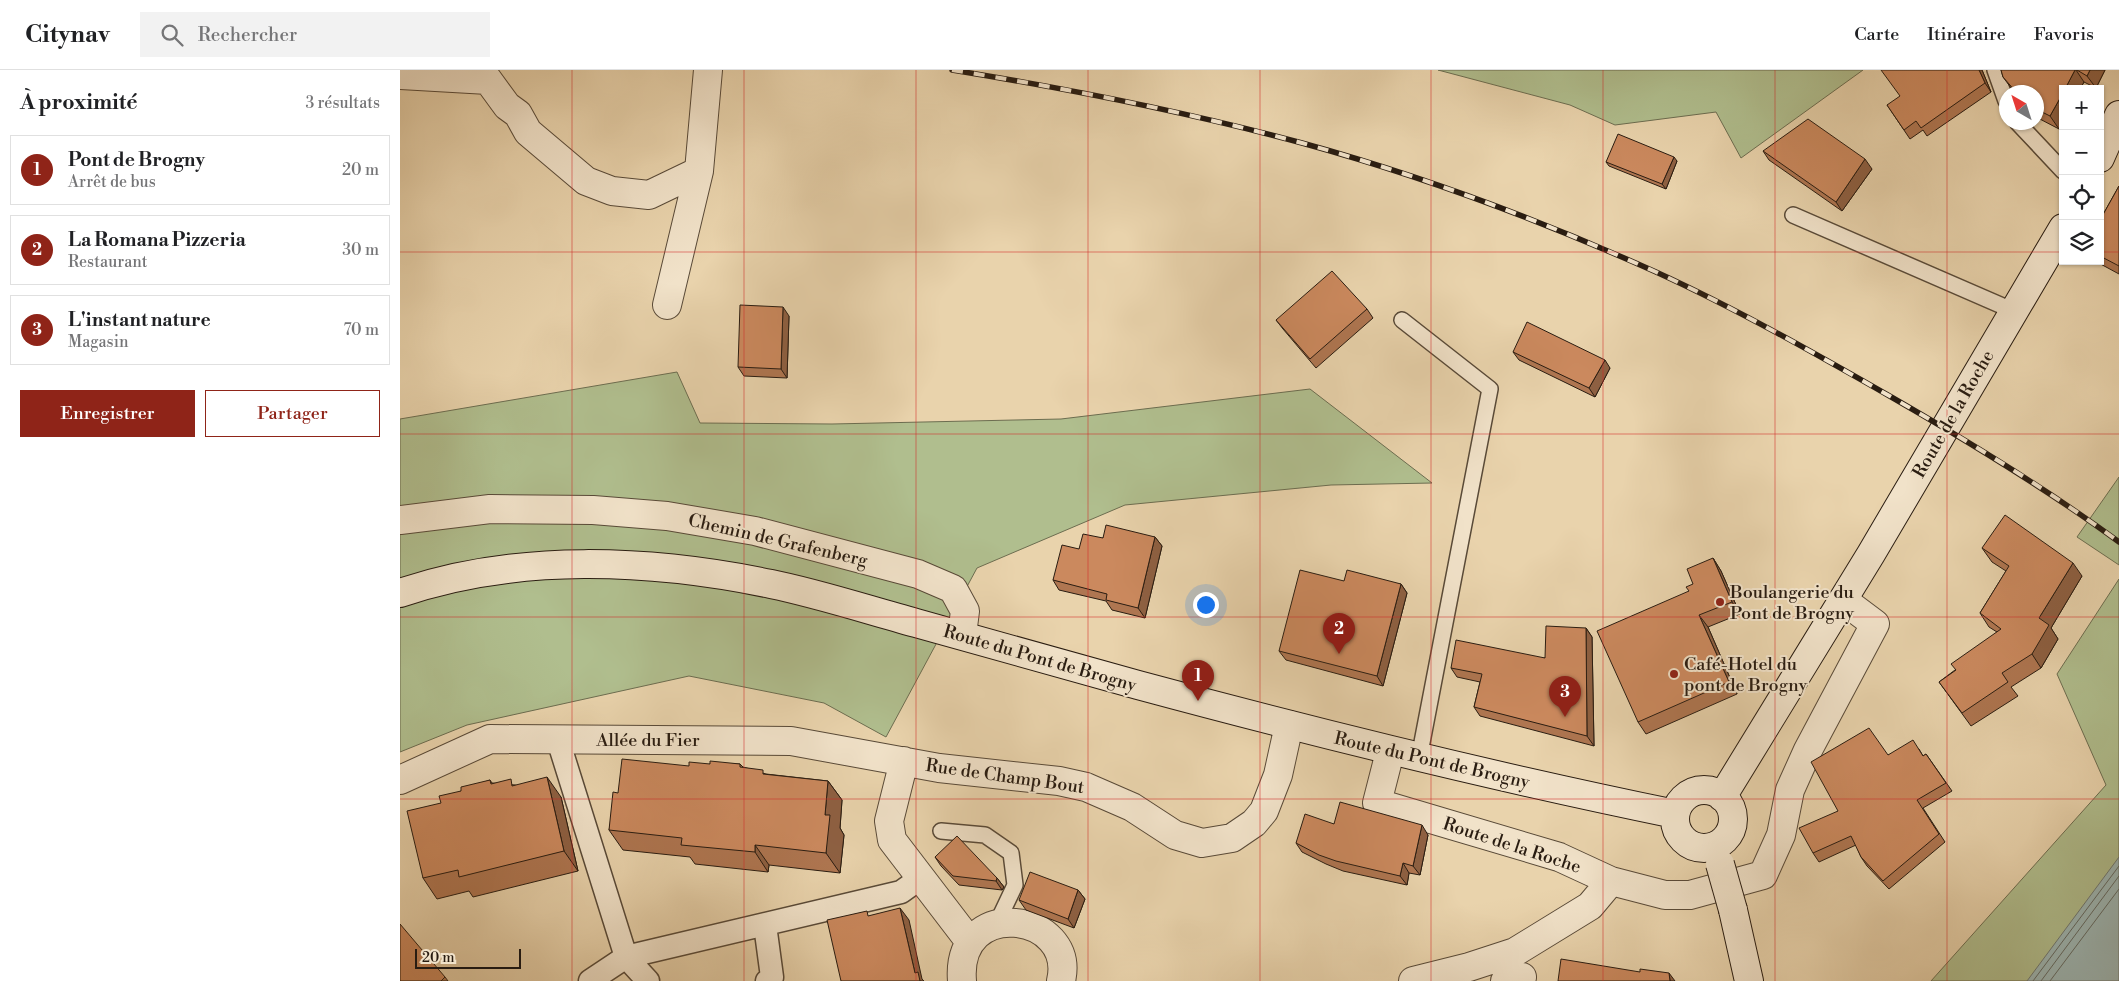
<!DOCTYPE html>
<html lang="fr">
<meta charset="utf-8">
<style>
body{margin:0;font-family:"Libre Bodoni",serif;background:#f2f2f2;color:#202124}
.controls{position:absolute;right:15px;top:15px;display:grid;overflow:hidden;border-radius:0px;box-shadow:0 1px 4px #0004}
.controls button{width:45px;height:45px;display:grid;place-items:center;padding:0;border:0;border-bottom:1px solid #e0e0e0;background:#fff;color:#202124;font:25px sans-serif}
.compass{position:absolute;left:1599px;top:15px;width:45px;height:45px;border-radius:50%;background:#fff;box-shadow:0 1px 4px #0004;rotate:321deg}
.scale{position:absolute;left:15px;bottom:12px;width:106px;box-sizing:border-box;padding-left:5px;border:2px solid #291c11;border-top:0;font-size:14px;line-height:18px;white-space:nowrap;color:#291c11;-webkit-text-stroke:4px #f1e2c9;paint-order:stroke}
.you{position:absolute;left:805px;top:534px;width:18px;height:18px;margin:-12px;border:4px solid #fff;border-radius:50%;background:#1a73e8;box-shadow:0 0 0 8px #1a73e833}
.badge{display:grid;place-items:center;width:32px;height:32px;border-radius:50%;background:#8f2418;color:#fff;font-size:16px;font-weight:700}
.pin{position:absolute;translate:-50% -41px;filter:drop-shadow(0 1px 2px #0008)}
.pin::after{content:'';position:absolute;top:26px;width:18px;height:15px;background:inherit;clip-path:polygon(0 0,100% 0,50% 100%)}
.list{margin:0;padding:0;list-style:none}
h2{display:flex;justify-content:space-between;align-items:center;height:65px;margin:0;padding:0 20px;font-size:21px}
h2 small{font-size:16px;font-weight:400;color:#757577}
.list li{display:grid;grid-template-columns:32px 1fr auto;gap:15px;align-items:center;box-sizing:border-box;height:70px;margin:0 10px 10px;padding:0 10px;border:1px solid #e0e0e0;border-radius:0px}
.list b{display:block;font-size:19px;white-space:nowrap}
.list p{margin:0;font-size:16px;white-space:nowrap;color:#757577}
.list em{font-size:16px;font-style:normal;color:#757577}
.actions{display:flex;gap:10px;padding:15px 20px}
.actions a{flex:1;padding:11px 0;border:1px solid #8f2418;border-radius:0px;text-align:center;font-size:18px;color:#8f2418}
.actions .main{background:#8f2418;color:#fff}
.icon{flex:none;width:28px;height:28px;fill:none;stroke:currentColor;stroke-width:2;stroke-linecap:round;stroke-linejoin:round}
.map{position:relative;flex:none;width:1719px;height:911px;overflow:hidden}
header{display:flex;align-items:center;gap:30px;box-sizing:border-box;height:70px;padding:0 25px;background:#fff;border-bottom:1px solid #e0e0e0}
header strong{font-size:24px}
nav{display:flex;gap:28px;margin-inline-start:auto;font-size:18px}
.search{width:350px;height:45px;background:#f2f2f2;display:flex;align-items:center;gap:12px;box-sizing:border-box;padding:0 18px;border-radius:0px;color:#757577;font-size:19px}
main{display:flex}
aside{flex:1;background:#fff}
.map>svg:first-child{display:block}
</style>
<header>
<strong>Citynav</strong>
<div class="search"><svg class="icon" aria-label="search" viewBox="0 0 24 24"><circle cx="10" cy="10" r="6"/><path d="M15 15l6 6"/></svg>Rechercher</div>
<nav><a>Carte</a><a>Itinéraire</a><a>Favoris</a></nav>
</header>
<main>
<aside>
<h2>À proximité<small>3 résultats</small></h2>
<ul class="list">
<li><span class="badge">1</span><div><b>Pont de Brogny</b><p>Arrêt de bus</p></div><em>20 m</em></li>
<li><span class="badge">2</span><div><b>La Romana Pizzeria</b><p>Restaurant</p></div><em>30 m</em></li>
<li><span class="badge">3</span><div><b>L'instant nature</b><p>Magasin</p></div><em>70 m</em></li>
</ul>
<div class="actions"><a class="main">Enregistrer</a><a>Partager</a></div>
</aside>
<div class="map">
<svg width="1719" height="911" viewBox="0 0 1719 911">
<rect width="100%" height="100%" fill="#e9d3ac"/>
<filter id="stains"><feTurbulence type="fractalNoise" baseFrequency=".004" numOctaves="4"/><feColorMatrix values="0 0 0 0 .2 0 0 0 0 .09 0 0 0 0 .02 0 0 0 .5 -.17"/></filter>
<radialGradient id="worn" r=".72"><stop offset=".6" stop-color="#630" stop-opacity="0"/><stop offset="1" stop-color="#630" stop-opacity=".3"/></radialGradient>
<path fill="#b0be8e" stroke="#6c6d50" d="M1038,0H1463L1341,88L1316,42L1215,55L1170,35Z
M277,302L300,353L432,354L661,349L910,319L1032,413L931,415L725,435L577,498L486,667L424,633L289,606L67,655L0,682V349Z
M1719,407V495L1677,467Z
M1719,509V911H1531L1706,715L1657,604Z"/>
<path fill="#9cb6b4" stroke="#6e7873" d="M1719,787V911H1627Z"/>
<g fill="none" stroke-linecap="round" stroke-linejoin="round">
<path stroke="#626962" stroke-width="1" d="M1633,911L1719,796
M1641,911L1719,806
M1650,911L1719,819"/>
<g stroke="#594a38" stroke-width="18">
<path id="service" d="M1595,0L1606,31
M1617,52L1663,101
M1393,145L1614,241
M1002,250L1090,319L1019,688
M541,761L585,765L611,783L615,815L597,853"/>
</g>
<g stroke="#594a38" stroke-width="25">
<path id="pedestrian" d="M158,670L226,887L248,911
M365,855L372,907L367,911
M190,911L226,887L501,822L522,807"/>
</g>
<g stroke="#594a38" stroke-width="30">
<path id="minor" d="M0,5L88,10L107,36L118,44L128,62L186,111L212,121L249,125L299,101
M267,235L299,101L308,0
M0,450L90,439L193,440L267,446L355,461L518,504L553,519L565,541L562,565
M990,682L977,733L1159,787L1211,811L1265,825H1290L1363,805L1381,765L1390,720L1408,680L1475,554L1443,530
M504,691L489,751L492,770L570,872
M0,710L90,669L391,671L539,698L659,711L686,717L732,737L775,765L802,773L832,768L854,753L864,741L878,705L889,655
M562,911C555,825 677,842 661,911
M1013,911L1069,897L1115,882L1190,836L1211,811
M1105,911L1122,907"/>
</g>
<g stroke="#291c11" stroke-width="30">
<path id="secondary" d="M1700,88L1719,45
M0,523C117,483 250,489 371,514C420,524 468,540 516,553C590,574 664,595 738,615C916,663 1094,707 1275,744
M1275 749a29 29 0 1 1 58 0a29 29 0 1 1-58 0Z
M1322,727L1471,484L1663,158
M1333,840L1349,911"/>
</g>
<use href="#service" stroke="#f1e2c9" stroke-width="15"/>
<use href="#pedestrian" stroke="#f1e2c9" stroke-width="22"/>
<use href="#minor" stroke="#f1e2c9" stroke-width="28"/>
<use href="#secondary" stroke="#f1e2c9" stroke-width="28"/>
<g stroke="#291c11" stroke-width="5.5">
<path id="rail" d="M552,0C670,19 787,42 902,73C1023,106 1142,151 1256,202C1337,239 1416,284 1493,328C1571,373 1647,419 1719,472"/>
</g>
<use href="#rail" stroke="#f1e2c9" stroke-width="4" stroke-dasharray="11" stroke-linecap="butt"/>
<g stroke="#291c11" stroke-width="30" stroke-linecap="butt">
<path id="secondary-bridge" d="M1320,794L1333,840"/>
</g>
<use href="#secondary-bridge" stroke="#f1e2c9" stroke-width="28"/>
</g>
<path fill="#af7651" stroke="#291c11" d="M1582,0L1591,22L1527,66L1523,60L1510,69L1487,35Z
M1601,0H1705L1696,18L1684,12L1680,19H1663V51L1659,59L1636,47V22H1614L1603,7Z
M1363,81L1472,99L1442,141L1369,90Z
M1277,91L1266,119L1209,96L1206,92Z
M1719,116V204L1695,191H1700V150Z
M967,239L973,248L916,298L883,259L876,250Z
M389,246L387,308L344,306L338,297Z
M1113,282L1210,298L1195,327L1119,290Z
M755,467L762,476L745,548L712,540L706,531L659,520L653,510L679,479L703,468Z
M1582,478L1682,506L1651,558L1658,569L1641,598L1611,617L1618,626L1571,656L1539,612L1555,600L1597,562L1589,557L1580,543L1606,501L1592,492Z
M1313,488L1321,501L1340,544L1308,557L1337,624L1246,664L1238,652L1289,521Z
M944,511L1001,514L1007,523L983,616L886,590L879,581Z
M1186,558L1192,567L1194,676L1080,646L1074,637L1080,612L1057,607L1051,598L1145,588Z
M1519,679L1523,686L1526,684L1552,721L1523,738L1545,772L1489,819L1467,796L1461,787L1456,775L1419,792L1413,783L1438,741L1488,685Z
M310,694H340L343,697L366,704L428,711L442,730L440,758L444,765L440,803L369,795L368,802L295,794L290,787L223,780L209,760L218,723Z
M90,710L92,713L115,715L161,727L178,801L73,827L69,821L37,829L23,808L41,733L61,721Z
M934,754L1028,765L1020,805L1009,803L1007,815L943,801L926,794L902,782L896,773Z
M535,787L597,808L604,817L602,820L559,815L541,796Z
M678,820L685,829L674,858L626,840L619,830Z
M45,907L48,911H0Z"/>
<path fill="#8e6042" stroke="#291c11" d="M1579,0H1582L1591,22L1585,13Z
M1675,0H1676L1684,12L1680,19H1665Z
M1690,0H1705L1696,18L1687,6Z
M1663,23V51L1659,59L1650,46Z
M1274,87L1277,91L1266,119L1262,114Z
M1465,89L1472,99L1442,141L1436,132Z
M383,237L389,246L387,308L381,299Z
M1205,290L1210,298L1195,327L1189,318Z
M755,467L762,476L745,548L738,538Z
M1313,488L1321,501L1340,544L1332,532Z
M1673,493L1682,506L1651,558L1658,569L1641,598L1632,584L1639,548Z
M1001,514L1007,523L983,616L977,606Z
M1299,545L1308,557L1337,624L1329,612Z
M1186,558L1192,567L1194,676L1187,666Z
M147,707L161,727L178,801L164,781Z
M428,711L442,730L440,758L444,765L440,803L426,783L425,745Z
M1022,755L1028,765L1020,805L1013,796Z
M355,775L369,795L368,802L355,782Z
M1003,793L1009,803L1007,815L1000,806Z
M597,808L604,817L602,820L596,811Z
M678,820L685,829L674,858L668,849Z
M500,838L509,850L522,909L524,911H520L515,903Z
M1269,903L1275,911H1270Z"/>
<path fill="#cb895e" stroke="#291c11" d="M1481,0H1579L1585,13L1521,58L1516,51L1504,60L1487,35L1500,26Z
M1601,0H1675L1665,19H1663V23L1650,46L1636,39V22H1616L1603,7Z
M1677,0H1690L1687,6Z
M1408,49L1465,89L1436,132L1363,81Z
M1218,64L1274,87L1262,114L1206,92Z
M1719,116V196L1700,186V150Z
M932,201L967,239L910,289L876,250Z
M340,235L383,237L381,299L338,297Z
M1127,252L1205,290L1189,318L1113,282Z
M1605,445L1673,493L1639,548L1649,555L1632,584L1602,603L1608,612L1562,643L1539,612L1556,600L1551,594L1601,559L1580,543L1609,496L1582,478Z
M706,455L755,467L738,538L706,530L707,524L653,510L662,475L679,479L683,464L703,468Z
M1313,488L1332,532L1299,545L1329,612L1238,652L1197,561L1289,521L1286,517L1293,514L1287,499Z
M900,500L944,511L947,500L1001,514L977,606L879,581Z
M1146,556L1186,558L1187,666L1074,637L1082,604L1051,598L1056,570L1145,588Z
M1469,658L1488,685L1513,670L1523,686L1526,684L1546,713L1517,730L1539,764L1483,811L1461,787L1451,766L1413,783L1399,758L1438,741L1411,692Z
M222,689L289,696V692L310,694V691L340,694V697L363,700V704L428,711L425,745H430L426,783L355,775V782L281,775L282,768L209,760L213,722L218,723Z
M147,707L164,781L59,807L58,800L23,808L7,741L41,733L39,726L61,721V717L90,710L91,714L111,709L112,716Z
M940,732L1022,755L1013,796L1003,793L1000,806L936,791L919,785L896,773L905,744L934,754Z
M557,766L597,808L596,811L553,806L535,787Z
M630,802L678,820L668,849L619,830Z
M500,838L515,903L518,902L520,911H441L427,850L467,841L468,846Z
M0,854L45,907L41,911H0Z
M1161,889L1240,902V899L1269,903L1270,911H1158Z"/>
<path fill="none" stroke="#d62828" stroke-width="1" stroke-opacity="0.55" d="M172,0V911M344,0V911M516,0V911M688,0V911M860,0V911M1031,0V911M1203,0V911M1375,0V911M1547,0V911M0,182H1663M1700,182H1719M0,364H1719M0,547H1719M0,729H1719"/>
<g fill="#8f2418" stroke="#f1e2c9" stroke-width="2">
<circle cx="1320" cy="532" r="5"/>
<circle cx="1274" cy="604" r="5"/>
</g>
<g text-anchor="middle" stroke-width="4" stroke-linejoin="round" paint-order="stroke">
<g font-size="18" fill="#291c11" stroke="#f1e2c9">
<text transform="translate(1553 344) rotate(-60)" y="6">Route de la Roche</text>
<text transform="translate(378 470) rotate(13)" y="6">Chemin de Grafenberg</text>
<text transform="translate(640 588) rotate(16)" y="6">Route du Pont de Brogny</text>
<text x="248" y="676">Allée du Fier</text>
<text transform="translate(1032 690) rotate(13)" y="6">Route du Pont de Brogny</text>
<text transform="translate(605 706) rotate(8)" y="6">Rue de Champ Bout</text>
<text transform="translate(1112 775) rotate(18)" y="6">Route de la Roche</text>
</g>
<g font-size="18" fill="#291c11" stroke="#f1e2c9" text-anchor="start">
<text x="1330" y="528">Boulangerie du<tspan x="1330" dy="21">Pont de Brogny</tspan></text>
<text x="1284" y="600">Café-Hotel du<tspan x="1284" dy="21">pont de Brogny</tspan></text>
</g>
</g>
<rect width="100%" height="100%" filter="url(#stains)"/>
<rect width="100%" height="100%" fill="url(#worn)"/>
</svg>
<div class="controls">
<button>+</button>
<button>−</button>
<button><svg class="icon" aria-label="locate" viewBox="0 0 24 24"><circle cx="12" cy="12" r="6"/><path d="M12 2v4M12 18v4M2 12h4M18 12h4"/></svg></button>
<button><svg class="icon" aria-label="layers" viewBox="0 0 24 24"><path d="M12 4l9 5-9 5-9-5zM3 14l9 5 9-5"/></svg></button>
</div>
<svg class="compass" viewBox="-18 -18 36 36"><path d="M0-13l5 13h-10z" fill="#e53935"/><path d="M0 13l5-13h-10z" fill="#757577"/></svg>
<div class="scale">20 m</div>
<div class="you"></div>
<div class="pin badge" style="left:798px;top:631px">1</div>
<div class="pin badge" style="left:939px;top:584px">2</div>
<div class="pin badge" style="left:1165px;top:647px">3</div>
</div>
</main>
